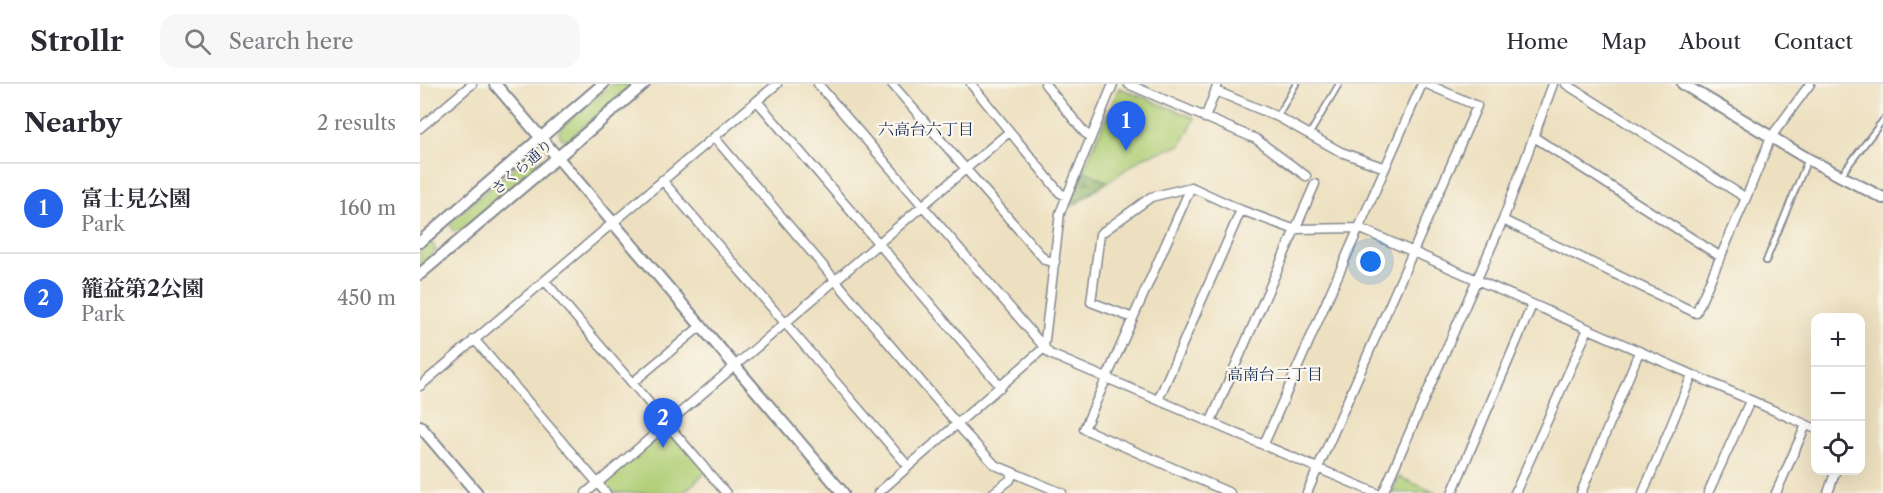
<!DOCTYPE html>
<meta charset="utf-8">
<style>
body{margin:0;font-family:"Libre Caslon Text","Noto Serif JP",serif;background:#f7f7f7;color:#2b2b33}
.controls{position:absolute;right:18px;bottom:18px;display:grid;overflow:hidden;border-radius:12px;box-shadow:0 6px 24px #0002}
.controls button{width:54px;height:54px;display:grid;place-items:center;padding:0;border:0;border-bottom:2px solid #e1e1e2;background:#fff;color:#2b2b33;font:30px sans-serif}
.you{position:absolute;left:951px;top:178px;width:21px;height:21px;margin:-15px;border:4px solid #fff;border-radius:50%;background:#1a73e8;box-shadow:0 0 0 9px #1a73e833}
.badge{display:grid;place-items:center;width:39px;height:39px;border-radius:50%;background:#2563eb;color:#fff;font-size:20px;font-weight:700}
.pin{position:absolute;translate:-50% -50px;filter:drop-shadow(0 2px 3px #0008)}
.pin::after{content:'';position:absolute;top:32px;width:21px;height:18px;background:inherit;clip-path:polygon(0 0,100% 0,50% 100%)}
.list{margin:0;padding:0;list-style:none}
h2{display:flex;justify-content:space-between;align-items:center;height:78px;margin:0;padding:0 24px;font-size:26px}
h2 small{font-size:20px;font-weight:400;color:#7c7c81}
.list li{display:grid;grid-template-columns:39px 1fr auto;gap:18px;align-items:center;box-sizing:border-box;height:90px;padding:0 24px;border-top:2px solid #e1e1e2}
.list b{display:block;font-size:22px;white-space:nowrap}
.list p{margin:0;font-size:20px;white-space:nowrap;color:#7c7c81}
.list em{font-size:20px;font-style:normal;color:#7c7c81}
.icon{flex:none;width:33px;height:33px;fill:none;stroke:currentColor;stroke-width:2;stroke-linecap:round;stroke-linejoin:round}
.map{position:relative;flex:none;width:1463px;height:409px;overflow:hidden}
header{display:flex;align-items:center;gap:36px;box-sizing:border-box;height:84px;padding:0 30px;background:#fff;border-bottom:2px solid #e1e1e2}
header strong{font-size:28px}
nav{display:flex;gap:33px;margin-inline-start:auto;font-size:21px}
.search{width:420px;height:54px;background:#f7f7f7;display:flex;align-items:center;gap:15px;box-sizing:border-box;padding:0 21px;border-radius:18px;color:#7c7c81;font-size:22px}
main{display:flex}
aside{flex:1;background:#fff}
.map>svg:first-child{display:block}
</style>
<header>
<strong>Strollr</strong>
<div class="search"><svg class="icon" aria-label="search" viewBox="0 0 24 24"><circle cx="10" cy="10" r="6"/><path d="M15 15l6 6"/></svg>Search here</div>
<nav><a>Home</a><a>Map</a><a>About</a><a>Contact</a></nav>
</header>
<main>
<aside>
<h2>Nearby<small>2 results</small></h2>
<ul class="list">
<li><span class="badge">1</span><div><b>富士見公園</b><p>Park</p></div><em>160 m</em></li>
<li><span class="badge">2</span><div><b>籠益第2公園</b><p>Park</p></div><em>450 m</em></li>
</ul>
</aside>
<div class="map">
<svg width="1463" height="409" viewBox="0 0 1463 409">
<defs>
<pattern id="forest-firs" width="22" height="20" patternUnits="userSpaceOnUse" patternTransform="scale(1.5)"><rect width="22" height="20" fill="#8cb268"/><path d="M5 1l3.5 6h-7zM16 11l3.5 6h-7z" fill="#729159"/></pattern>
</defs>
<rect width="100%" height="100%" fill="#fbf7ec"/>
<filter id="ink" filterUnits="userSpaceOnUse"><feTurbulence type="fractalNoise" baseFrequency=".0167" numOctaves="2"/><feDisplacementMap in="SourceGraphic" scale="12" xChannelSelector="R" yChannelSelector="G"/><feConvolveMatrix kernelMatrix="1 2 1 2 8 2 1 2 1" color-interpolation-filters="sRGB"/></filter>
<filter id="wash" filterUnits="userSpaceOnUse"><feTurbulence type="fractalNoise" baseFrequency=".008" numOctaves="4" result="noise"/><feDisplacementMap in="SourceGraphic" scale="24" xChannelSelector="R" yChannelSelector="G"/><feGaussianBlur stdDeviation="1.35" result="paint"/><feColorMatrix in="noise" values="0 0 0 0 0 0 0 0 0 0 0 0 0 0 0 0 0 1.4 0 .05"/><feComposite in="paint" operator="in"/></filter>
<g filter="url(#wash)">
<rect width="100%" height="100%" fill="#ede0c0"/>
<path fill="#b0cf77" stroke="#667f6a" stroke-width="1.5" d="M192,0H213L148,56L141,54L139,47L144,41Z
M699,4L775,34L761,61L724,73L653,122L648,121Z
M108,72L114,73L118,80L112,88L41,147H33L30,140L33,135Z
M6,159H12L16,166L0,183V164Z
M247,340L287,387L263,409H186L178,399Z
M979,393L1016,409H972Z"/>
<path fill="url(#forest-firs)" stroke="#547063" stroke-width="1.5" d="M665,87L686,97L656,119L651,117Z"/>
</g>
<g filter="url(#ink)">
<g fill="none" stroke-linecap="round" stroke-linejoin="round">
<g stroke="#84888f" stroke-width="8">
<path id="service" d="M857,33L876,0
M889,51L919,0
M1421,91L1463,36
M1346,177L1388,75"/>
</g>
<g stroke="#84888f" stroke-width="11">
<path id="minor" d="M398,0L630,270L956,409
M472,0L625,176L635,178
M551,0L640,109L646,112
M625,0L665,49L670,52
M708,0L836,55L886,92
M796,7L858,33L921,68L965,84
M337,17L581,303
M785,34L798,0
M0,44L52,0
M294,53L543,347L575,381L642,409
M1114,53L1301,173
M242,96L488,382
M771,103L664,345L810,409
M1326,114L1351,53L1390,0
M1083,136L1276,229L1326,114L1146,0
M125,197L306,409
M713,234L671,218L680,150L731,113L771,103L821,126L873,145L939,144L1396,345
M54,255L186,409
M212,299L282,241
M0,302L357,0
M739,314L821,126
M791,337L895,100
M844,360L1002,0
M166,409L589,48
M458,409L624,264L640,129L693,0
M573,409L590,396L593,389
M887,409L1057,22L1007,0
M963,409L1083,136L1133,0
M1032,409L1112,221
M1095,409L1168,245
M1161,409L1219,268
M1223,409L1272,291
M1288,409L1330,317
M1356,409L1386,341
M1408,409L1416,386"/>
</g>
<g stroke="#84888f" stroke-width="14">
<path id="tertiary" d="M75,0L423,409
M1263,0L1388,75L1463,114
M0,158L183,0
M0,190L224,0
M0,342L57,409"/>
</g>
<use href="#service" stroke="#fff" stroke-width="4.5"/>
<use href="#minor" stroke="#fff" stroke-width="8"/>
<use href="#tertiary" stroke="#fff" stroke-width="10"/>
</g>
</g>
<g text-anchor="middle" stroke-width="4.5" stroke-linejoin="round" paint-order="stroke">
<g font-size="15" fill="#1b2f5e" stroke="#fbf7ec">
<text transform="translate(102 83) rotate(-41)" y="5">さくら通り</text>
</g>
<g font-size="16" fill="#1b2f5e" stroke="#fbf7ec">
<text x="506" y="51">六高台六丁目</text>
<text x="855" y="296">高南台二丁目</text>
</g>
</g>
</svg>
<div class="controls">
<button>+</button>
<button>−</button>
<button><svg class="icon" aria-label="locate" viewBox="0 0 24 24"><circle cx="12" cy="12" r="6"/><path d="M12 2v4M12 18v4M2 12h4M18 12h4"/></svg></button>
</div>
<div class="you"></div>
<div class="pin badge" style="left:706px;top:67px">1</div>
<div class="pin badge" style="left:243px;top:364px">2</div>
</div>
</main>
